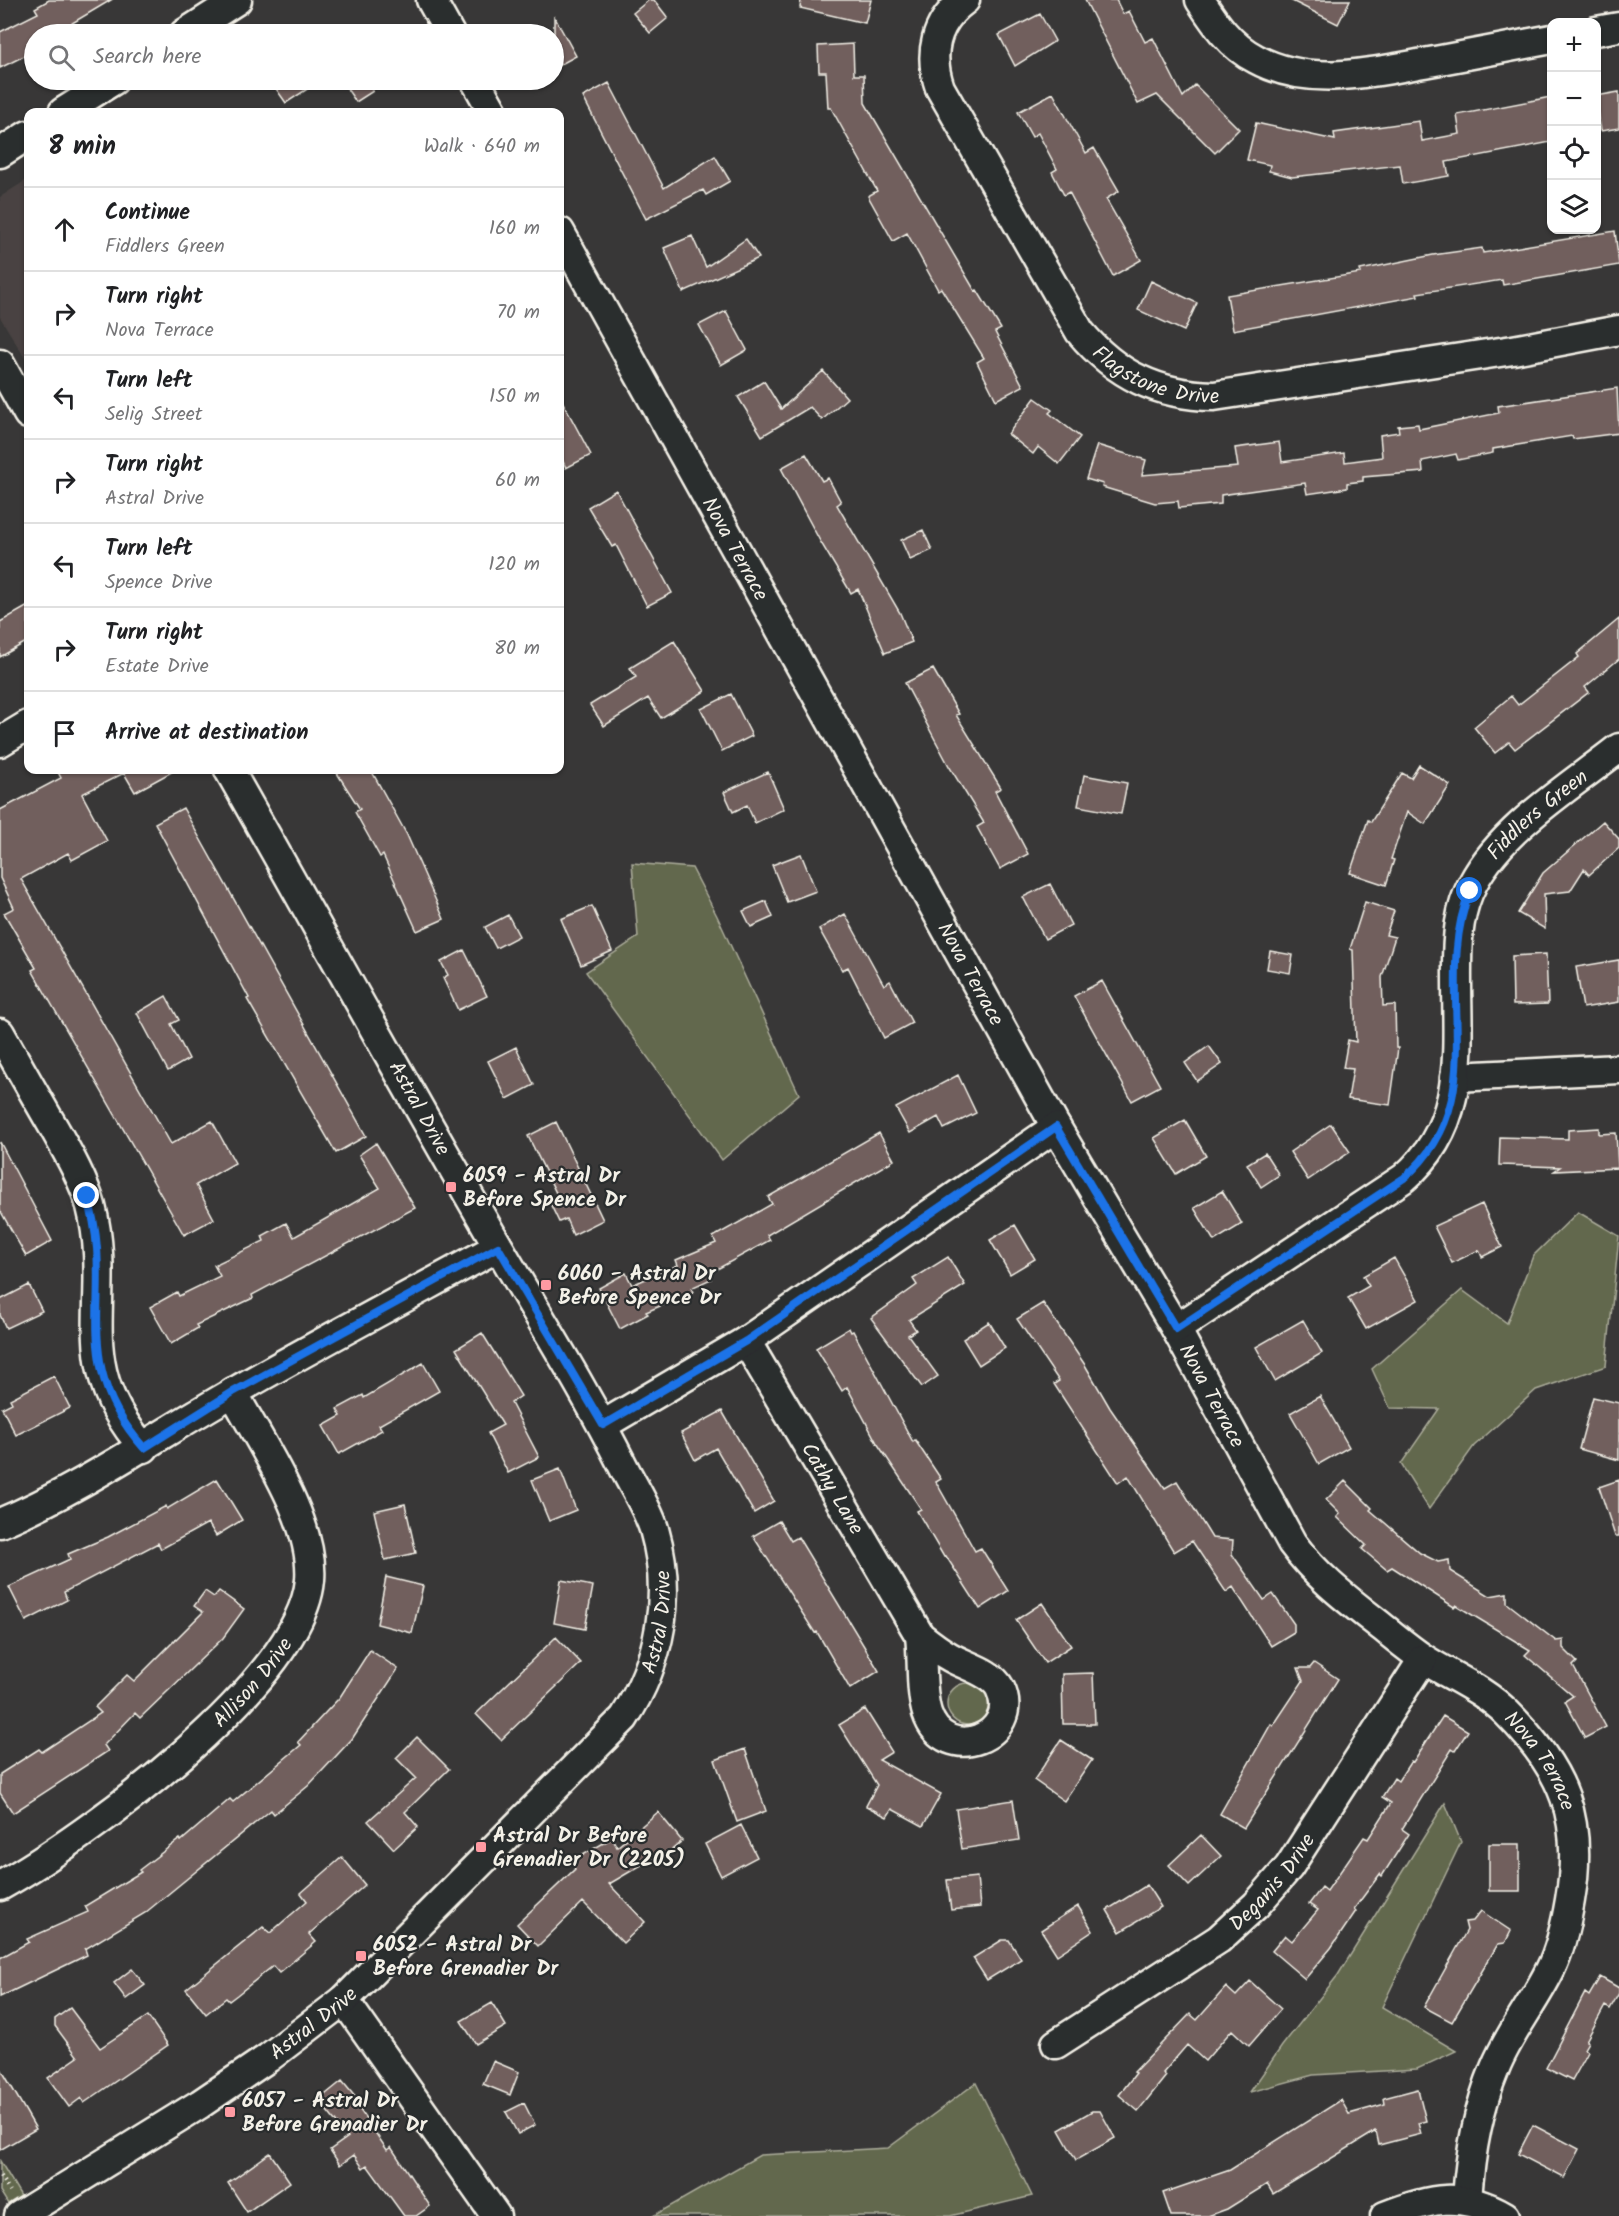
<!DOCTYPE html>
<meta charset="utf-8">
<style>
body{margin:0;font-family:Kalam,sans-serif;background:#f6f6f6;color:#202124}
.controls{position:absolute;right:18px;top:18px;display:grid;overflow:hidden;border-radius:12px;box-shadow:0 2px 4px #0004}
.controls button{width:54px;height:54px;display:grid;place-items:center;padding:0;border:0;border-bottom:2px solid #e0e0e0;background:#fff;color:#202124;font:30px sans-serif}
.stop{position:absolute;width:18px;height:18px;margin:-14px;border:4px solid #1a73e8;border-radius:50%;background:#fff}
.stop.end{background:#1a73e8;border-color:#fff;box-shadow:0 2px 6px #0008}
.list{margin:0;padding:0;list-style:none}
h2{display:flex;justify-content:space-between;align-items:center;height:78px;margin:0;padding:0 24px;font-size:26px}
h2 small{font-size:20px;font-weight:400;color:#757577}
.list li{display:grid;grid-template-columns:39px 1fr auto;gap:18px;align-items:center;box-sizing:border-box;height:84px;padding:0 24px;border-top:2px solid #e0e0e0}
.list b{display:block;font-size:22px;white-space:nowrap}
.list p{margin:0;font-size:20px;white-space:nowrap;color:#757577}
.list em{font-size:20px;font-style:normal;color:#757577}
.icon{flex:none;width:33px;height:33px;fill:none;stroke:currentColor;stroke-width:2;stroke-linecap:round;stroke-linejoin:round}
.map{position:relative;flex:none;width:1619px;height:2216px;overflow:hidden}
.search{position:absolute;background:#fff;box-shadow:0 2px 4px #0004;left:24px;top:24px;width:540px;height:66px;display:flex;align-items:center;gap:15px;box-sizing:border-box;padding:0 21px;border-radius:33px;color:#757577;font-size:22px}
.panel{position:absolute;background:#fff;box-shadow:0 2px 4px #0004;left:24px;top:108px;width:540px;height:666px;border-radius:12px}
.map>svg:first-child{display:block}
</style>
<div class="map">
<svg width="1619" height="2216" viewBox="0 0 1619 2216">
<rect width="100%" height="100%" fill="#383737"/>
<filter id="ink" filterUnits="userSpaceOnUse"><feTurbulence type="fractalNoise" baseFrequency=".0167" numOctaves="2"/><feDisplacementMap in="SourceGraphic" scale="12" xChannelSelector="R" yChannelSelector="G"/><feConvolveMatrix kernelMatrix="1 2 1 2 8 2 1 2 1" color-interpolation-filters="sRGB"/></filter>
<g filter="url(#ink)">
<path fill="#494342" d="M28,179V363L0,317V197Z"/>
<path fill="#62674d" stroke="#abac9a" stroke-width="1.5" d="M632,863L692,868L717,916L799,1094L722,1160L586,972L638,937Z
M1578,1212L1619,1236L1606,1366L1536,1390L1474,1446L1429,1509L1401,1464L1439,1409L1390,1408L1372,1369L1462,1290L1507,1323L1533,1256Z
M947 1704a21 21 0 1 1 42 0a21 21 0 1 1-42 0Z
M1445,1803L1461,1842L1382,2007L1456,2051L1417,2069L1313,2075L1250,2092L1282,2046L1338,1975Z
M976,2083L1032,2196L950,2216H653L760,2155L888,2148Z
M0,2161L21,2196L8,2204L0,2191Z"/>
<path fill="#715e5d" stroke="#f4f1e8" stroke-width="1.5" d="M49,0H111L54,34H34V51L0,68V32L38,13L35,8Z
M649,0H654L668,18L650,33L633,13Z
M801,0H871L865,23L800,8Z
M1085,0H1116L1123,14L1129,11L1145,42L1153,38L1183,97L1195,85L1239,129L1215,153L1157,95L1138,104Z
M1290,0H1350L1338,24Z
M1040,14L1055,41L1015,66L999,35Z
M554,16L576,56L554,68Z
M853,44L854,75H864L865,103L975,291L977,290L1001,329L995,332L1023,386L996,400L977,362L984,358L941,288L938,290L907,233L893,241L868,196L877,191L831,108H828L826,72H819L818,46Z
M270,80H321L286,103Z
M341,80H365L373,91L356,102Z
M609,83L664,188L715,156L730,181L706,195L703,190L646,219L583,97Z
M1619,92V128L1601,131L1596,96Z
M1053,93L1086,153L1094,148L1119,191L1106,199L1141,260L1113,276L1069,192L1064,195L1052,172L1057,169L1038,133L1032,137L1018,112Z
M1551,97V142L1446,162L1449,176L1403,184L1400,165L1292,177L1269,171L1270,165L1247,160L1256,123L1335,140L1334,133L1419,121L1422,141L1460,134L1457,115Z
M1615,231L1619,265L1503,285L1502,280L1417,293L1418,296L1233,330L1227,295L1361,273L1360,270L1433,255L1482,248L1483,253Z
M692,236L706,267L746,239L759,258L683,292L664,248Z
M1151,281L1197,303L1184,331L1138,310Z
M726,311L747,350L721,365L699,325Z
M823,371L847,398L822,420L810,407L762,436L738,397L764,381L781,409Z
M1617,388L1619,433L1573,439L1572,436L1493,449V453L1458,460L1456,454L1422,461L1423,472L1363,477V481L1347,483V488L1307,494L1305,483L1221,495V504L1179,508L1178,501L1155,503L1102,487L1103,484L1086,479L1097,445L1146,460L1142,475L1238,467L1235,448L1279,442L1282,462L1344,453L1345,462L1382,457L1380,435L1399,432L1398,426L1418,424L1419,429L1499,413L1498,406Z
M560,397L591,455L566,468L560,455Z
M1035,398L1052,410L1049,413L1080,437L1059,464L1038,447L1033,454L1008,434Z
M806,454L822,481L828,478L841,502L837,505L900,613L912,642L885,653L858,589L851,593L820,541L781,468Z
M616,490L672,593L647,606L616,545L612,547L588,507Z
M923,530L932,550L910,560L901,540Z
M28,606V641L0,657V622Z
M1619,619V659L1585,687L1589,692L1515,749L1509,742L1495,753L1474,727L1511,696L1518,705L1579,657L1577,654Z
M674,641L705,691L661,718L648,698L604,726L590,705L636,677L630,668Z
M933,669L959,714L956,715L1001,788L995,791L1028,854L1000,869L977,827L984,823L949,766L905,683Z
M731,694L752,736L722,751L701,709Z
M1419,765L1450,785L1425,824L1407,812L1391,859L1394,860L1386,885L1350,873L1368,820L1371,822L1402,773L1411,778Z
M57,770H175L135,792L124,773L82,794L107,841L72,860L68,853L21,879L171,1144L212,1121L235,1163L196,1185L214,1219L184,1235L32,970L36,968L4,913L14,908L0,878V810L61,778Z
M335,770H371L407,835L444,919L417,931L383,855L380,857L355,812L360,809Z
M768,772L784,809L755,823L747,805L733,812L724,792Z
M1084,775L1127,783L1121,814L1078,806Z
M183,808L366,1136L336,1153L247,999L249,998L155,823Z
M1603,821L1619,839V848L1589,875L1584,869L1570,891L1544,894L1545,929L1518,913L1543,873Z
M801,854L816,891L787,902L772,865Z
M1050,884L1071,925L1045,939L1023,897Z
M766,901L773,917L751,927L743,911Z
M1365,902L1394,911L1386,935L1395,937L1382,977L1383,1006L1395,1005L1396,1048H1398L1390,1105L1348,1099L1353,1069L1343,1068L1348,1040L1356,1042L1353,950L1350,949Z
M592,906L612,951L581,965L561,919Z
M845,914L884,985L890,981L912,1023L884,1038L848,967L842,970L819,929Z
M508,915L519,936L496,948L485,927Z
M464,950L487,996L458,1010L443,978L448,975L441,962Z
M1270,951L1293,955L1290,973L1267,969Z
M1546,954L1548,1004L1513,1005L1512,956Z
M1619,960V1002L1583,1008L1576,967Z
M1102,981L1160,1086L1132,1101L1074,996Z
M166,996L179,1020L171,1024L189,1059L168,1071L137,1013Z
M1209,1046L1222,1064L1197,1081L1185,1063Z
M516,1047L534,1085L507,1099L488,1061Z
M958,1075L976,1113L944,1129L938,1117L910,1133L896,1108Z
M1185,1120L1206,1156L1176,1174L1154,1138Z
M556,1122L603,1220L573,1235L566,1219L559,1222L549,1201L558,1197L528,1136Z
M1331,1124L1350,1152L1308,1180L1290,1152Z
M1599,1128V1134L1616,1133L1618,1168L1554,1171L1560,1167L1499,1165L1500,1137L1568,1139V1130Z
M879,1133L894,1160L767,1235L770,1240L708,1274L711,1279L691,1288L693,1292L646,1312L648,1314L620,1329L599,1288L626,1273L632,1285L678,1265L676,1260L716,1243L713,1237L772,1204L768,1197Z
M0,1142L52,1241L26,1256L0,1210Z
M376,1143L415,1208L252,1295L253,1298L196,1325L198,1328L171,1344L150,1307L177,1292L179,1296L220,1276L214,1265L264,1241L262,1236L286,1223L294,1237L380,1188L359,1155Z
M1265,1153L1279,1175L1261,1187L1247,1164Z
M1222,1191L1242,1224L1214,1241L1194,1208Z
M1482,1204L1502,1247L1482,1257L1479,1250L1452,1263L1434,1226Z
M1015,1225L1035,1259L1010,1274L990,1240Z
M948,1257L965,1285L909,1320L916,1330L908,1335L938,1376L922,1387L871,1318L917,1285L913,1279Z
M1394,1258L1418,1300L1366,1329L1348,1298L1369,1286L1363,1276Z
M29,1285L42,1311L6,1328L0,1315V1300Z
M1043,1303L1085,1365L1110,1408L1165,1488L1177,1481L1212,1538L1233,1540L1232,1554L1264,1600L1273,1594L1294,1624V1632L1271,1646L1233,1587L1226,1592L1192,1541L1174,1552L1128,1476L1118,1483L1054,1384L1059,1381L1017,1319Z
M1303,1320L1322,1353L1275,1381L1256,1347Z
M989,1322L1005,1348L979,1365L963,1339Z
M849,1328L851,1332L853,1331L913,1442L915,1440L941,1479L936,1482L975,1551L981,1548L1008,1591L980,1609L946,1556L944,1557L917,1511L921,1509L877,1443L847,1387L842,1391L816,1348Z
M482,1333L521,1396L511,1403L539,1457L508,1473L488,1433L503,1425L456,1349Z
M423,1363L439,1391L379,1425L382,1430L339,1454L323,1426L341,1416L337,1409L363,1395L364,1398Z
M54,1376L70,1408L16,1435L2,1408L12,1403L10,1399Z
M1320,1396L1349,1447L1319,1464L1290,1413Z
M1593,1397L1619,1403V1460L1579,1449Z
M722,1411L774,1501L754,1513L716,1448L695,1460L681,1433Z
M560,1469L576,1510L549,1521L532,1480Z
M217,1479L242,1520L216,1536L208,1523L161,1549L158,1543L64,1592L67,1600L26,1621L9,1587L70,1559L68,1554L108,1537L166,1506L167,1509Z
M1619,1480V1536H1615L1599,1487Z
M1345,1481L1372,1508L1370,1510L1420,1553L1438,1562L1449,1560L1450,1571L1490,1596L1507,1593V1603L1556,1641L1563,1640V1648L1577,1662L1573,1666L1606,1727L1585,1738L1565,1701L1573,1696L1525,1655L1530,1650L1456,1605L1454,1607L1392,1567L1387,1570L1362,1549L1366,1545L1337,1517L1340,1514L1326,1500Z
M405,1504L416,1553L385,1560L374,1511Z
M779,1521L791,1541L798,1537L879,1671L850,1689L817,1632L815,1633L753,1536Z
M386,1577L423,1586L412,1633L377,1624Z
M561,1580L593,1586L585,1629L554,1623Z
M205,1591L214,1597L219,1591L244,1609L223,1638L140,1718L135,1713L104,1745L108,1751L13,1813L0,1793V1774L39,1749L42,1752L101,1713L95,1707L127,1675L134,1681L203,1612L194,1606Z
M1042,1603L1071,1646L1045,1663L1016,1620Z
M556,1637L581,1663L501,1740L476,1714Z
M370,1650L398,1669L352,1739L308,1786L274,1814L271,1810L145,1913L85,1949L87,1955L0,1997V1958L29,1942L27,1939L88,1912L85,1906L141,1872L139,1870L180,1839L181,1841L230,1799L233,1802L301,1745L298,1742L340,1697Z
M1314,1663L1338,1679L1244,1828L1220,1814L1271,1724L1273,1726L1303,1681L1298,1668H1310Z
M1093,1673L1095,1724H1063L1062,1674Z
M865,1709L892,1752L879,1760L941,1794L923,1826L892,1809L887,1817L866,1806L877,1785L839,1725Z
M1443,1716L1468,1731L1455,1751L1452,1749L1402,1829L1409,1834L1382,1876L1380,1874L1354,1909L1356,1911L1331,1948L1305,1979L1272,1951L1285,1935L1292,1941L1318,1910L1309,1904L1322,1887L1327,1891L1364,1837L1368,1839L1391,1803L1382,1797L1394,1778L1398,1781L1411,1761L1413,1762Z
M417,1737L449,1769L405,1812L418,1827L394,1849L368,1821L416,1778L396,1758Z
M1061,1740L1092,1760L1064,1801L1034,1780Z
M745,1749L766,1811L737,1822L715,1760Z
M1013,1800L1019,1840L962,1849L956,1809Z
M658,1812L682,1841L659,1861L655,1857L609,1884L645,1922L623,1943L583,1902L538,1946L517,1924L575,1869L571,1862L612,1838L617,1847Z
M741,1825L757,1857L721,1876L705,1844Z
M1201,1835L1221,1856L1189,1886L1169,1865Z
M1489,1844H1520V1891H1489Z
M342,1857L365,1885L309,1934L316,1942L279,1973L273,1966L237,1995L229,2001L226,1998L206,2014L186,1989L263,1927L270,1933L307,1901L301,1893Z
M977,1877L980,1907L951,1910L947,1880Z
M1147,1885L1161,1907L1120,1932L1107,1910Z
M1078,1906L1093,1931L1057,1955L1041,1930Z
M1481,1911L1511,1931L1505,1943L1498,1944L1452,2022L1424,2007L1467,1930L1465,1922L1473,1921Z
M1002,1940H1009L1021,1959L987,1980L973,1958Z
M132,1969L145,1985L126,1999L114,1983Z
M1600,1977L1619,1988V1993L1610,2009L1605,2006L1586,2041L1588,2042L1584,2049L1588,2052L1572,2081L1546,2068L1585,1993L1589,1996Z
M1250,1981L1281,2009L1249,2046L1232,2030L1205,2061L1187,2045L1163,2073L1166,2076L1138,2111L1119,2095L1136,2073L1134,2072L1190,2014L1197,2020L1226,1987L1236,1996Z
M492,2003L506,2026L476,2044L461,2021Z
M70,2008L100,2048L148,2016L168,2045L84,2103L81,2098L69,2107L48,2078L78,2057L55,2026V2019Z
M493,2061L519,2072L510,2095L483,2084Z
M0,2067L36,2129L0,2150Z
M342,2081L361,2104L358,2107L387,2150L391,2147L430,2206L416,2216H404L367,2165L363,2168L354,2155L340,2165L330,2150L348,2137L323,2106L326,2103L321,2098Z
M1418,2089L1426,2121L1418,2123L1421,2134L1379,2145L1376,2131L1273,2194L1267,2184L1227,2209L1208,2216H1171L1163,2193L1230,2170L1341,2100L1349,2114L1385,2104L1384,2098Z
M524,2103L535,2125L518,2134L506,2112Z
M1092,2111H1100L1115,2138L1076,2160L1059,2130Z
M1533,2125L1579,2149L1564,2178L1518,2154Z
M270,2153L290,2182L247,2212L228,2183Z"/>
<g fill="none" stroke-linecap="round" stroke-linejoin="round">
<g stroke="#f4f1e8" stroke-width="33">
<g id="minor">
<path d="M431,0L450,34"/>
<path id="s1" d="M965,0C935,22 928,54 940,88L1080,332C1116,375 1158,395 1214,396L1513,350L1619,330"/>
<path d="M1200,0C1215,23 1230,46 1256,59C1311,89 1376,71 1435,61C1474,54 1513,46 1552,39"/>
<path d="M1596,31L1619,27"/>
<path d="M184,34L237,0"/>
<path d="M475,80L493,112"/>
<path d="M63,112L114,80"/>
<path d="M0,153L28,135"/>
<path id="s2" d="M560,232L1056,1127L1176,1329L1292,1543C1317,1577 1348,1600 1381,1626C1395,1637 1409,1649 1424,1659C1452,1677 1483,1689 1507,1713C1564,1770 1584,1819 1570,1900C1566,1924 1561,1948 1550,1970C1534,2003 1509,2033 1495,2068C1477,2111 1470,2154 1467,2200"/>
<path d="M0,364L28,414"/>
<path d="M0,742L28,725"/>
<path d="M0,1033C18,1065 36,1097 54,1128C68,1153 83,1179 91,1206C115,1301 67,1361 144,1448"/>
<path d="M1455,1077L1619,1069"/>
<path id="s3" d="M1176,1329L1404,1178C1470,1122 1456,1044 1457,967C1457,938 1459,909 1473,883C1502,828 1571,786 1619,748"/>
<path id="s4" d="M746,1341L920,1636C923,1660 920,1691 927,1713C945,1768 1023,1735 1000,1688C992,1672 965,1666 950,1657C939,1651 930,1644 920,1636"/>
<path d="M603,1425L746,1341L1056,1127"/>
<path d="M0,1523C83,1488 156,1436 234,1392C321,1342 410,1295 498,1247"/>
<path id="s5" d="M0,1886C86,1838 301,1682 310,1580C315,1521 260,1443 233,1392"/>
<path d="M344,2000L496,2216"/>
<path id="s6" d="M1056,2044L1219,1939L1256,1905L1289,1867L1423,1659"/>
<path id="s7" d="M19,2216L200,2104L268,2058L344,2000L624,1718C661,1661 673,1595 654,1529C647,1507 633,1486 623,1466C586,1392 542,1322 501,1251C408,1092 320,930 229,770"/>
<path d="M1385,2216C1429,2198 1462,2191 1505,2216"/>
</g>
</g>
<path stroke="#f4f1e8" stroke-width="4" stroke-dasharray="1.5 4.5" stroke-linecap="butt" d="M0,2176L10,2192"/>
<use href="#minor" stroke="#2a2d2e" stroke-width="28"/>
</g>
</g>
<g fill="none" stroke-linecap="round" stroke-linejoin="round" filter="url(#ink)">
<path stroke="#1a73e8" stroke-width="8" d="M87,1196C118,1292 64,1359 144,1448L233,1392L498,1247L603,1425L746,1341L1056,1127L1176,1329L1404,1178C1497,1099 1430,988 1470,891"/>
</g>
<g fill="#ff9aa2" stroke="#2a2d2e" stroke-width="2">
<rect x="445" y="1181" width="12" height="12" rx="3"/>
<rect x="540" y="1279" width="12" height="12" rx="3"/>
<rect x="475" y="1841" width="12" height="12" rx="3"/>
<rect x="355" y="1950" width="12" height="12" rx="3"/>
<rect x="224" y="2106" width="12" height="12" rx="3"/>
</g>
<g text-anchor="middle" stroke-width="4.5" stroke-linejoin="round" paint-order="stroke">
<g font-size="21" fill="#f4f1e8" stroke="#2a2d2e">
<text dy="7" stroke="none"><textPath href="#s1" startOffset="471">Flagstone Drive</textPath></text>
<text dy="7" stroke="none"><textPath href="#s2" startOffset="362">Nova Terrace</textPath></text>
<text dy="7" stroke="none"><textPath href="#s3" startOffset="681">Fiddlers Green</textPath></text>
<text dy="7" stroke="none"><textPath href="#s2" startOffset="848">Nova Terrace</textPath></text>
<text transform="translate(420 1108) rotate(61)" y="7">Astral Drive</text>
<text dy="7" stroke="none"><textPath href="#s2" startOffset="1334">Nova Terrace</textPath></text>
<text dy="7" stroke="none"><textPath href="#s4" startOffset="171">Cathy Lane</textPath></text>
<text dy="7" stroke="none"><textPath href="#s7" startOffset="891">Astral Drive</textPath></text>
<text dy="7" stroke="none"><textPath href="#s5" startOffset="326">Allison Drive</textPath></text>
<text dy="7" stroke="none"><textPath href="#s2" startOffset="1836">Nova Terrace</textPath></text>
<text dy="7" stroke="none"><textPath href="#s6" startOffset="272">Deganis Drive</textPath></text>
<text dy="7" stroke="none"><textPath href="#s7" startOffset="352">Astral Drive</textPath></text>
</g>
<g font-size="21" font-weight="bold" fill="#f4f1e8" stroke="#2a2d2e" text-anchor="start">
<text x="463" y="1182">6059 - Astral Dr<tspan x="463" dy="24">Before Spence Dr</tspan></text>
<text x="558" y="1280">6060 - Astral Dr<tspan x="558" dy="24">Before Spence Dr</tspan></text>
<text x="493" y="1842">Astral Dr Before<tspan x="493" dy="24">Grenadier Dr (2205)</tspan></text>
<text x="373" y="1951">6052 - Astral Dr<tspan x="373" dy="24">Before Grenadier Dr</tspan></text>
<text x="242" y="2107">6057 - Astral Dr<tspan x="242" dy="24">Before Grenadier Dr</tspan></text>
</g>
</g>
</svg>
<div class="controls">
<button>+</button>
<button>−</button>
<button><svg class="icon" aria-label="locate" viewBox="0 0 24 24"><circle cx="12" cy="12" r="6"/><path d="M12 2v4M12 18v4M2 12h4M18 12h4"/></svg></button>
<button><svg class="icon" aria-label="layers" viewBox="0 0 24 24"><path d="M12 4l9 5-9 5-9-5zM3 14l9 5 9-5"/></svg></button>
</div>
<div class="stop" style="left:1470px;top:891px"></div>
<div class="stop end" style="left:87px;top:1196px"></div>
<div class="search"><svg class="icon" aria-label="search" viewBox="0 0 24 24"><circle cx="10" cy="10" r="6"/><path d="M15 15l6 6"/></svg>Search here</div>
<section class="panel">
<h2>8 min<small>Walk · 640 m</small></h2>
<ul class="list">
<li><svg class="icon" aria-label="ahead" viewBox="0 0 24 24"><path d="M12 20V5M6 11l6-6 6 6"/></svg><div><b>Continue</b><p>Fiddlers Green</p></div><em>160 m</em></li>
<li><svg class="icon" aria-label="right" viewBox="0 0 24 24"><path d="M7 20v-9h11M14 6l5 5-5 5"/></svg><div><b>Turn right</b><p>Nova Terrace</p></div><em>70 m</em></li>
<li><svg class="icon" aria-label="left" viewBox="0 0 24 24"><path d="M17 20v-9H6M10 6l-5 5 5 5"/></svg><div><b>Turn left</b><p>Selig Street</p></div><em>150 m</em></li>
<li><svg class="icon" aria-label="right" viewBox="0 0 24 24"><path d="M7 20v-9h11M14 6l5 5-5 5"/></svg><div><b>Turn right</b><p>Astral Drive</p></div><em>60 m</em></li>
<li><svg class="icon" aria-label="left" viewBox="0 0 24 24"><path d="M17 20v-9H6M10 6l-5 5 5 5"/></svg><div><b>Turn left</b><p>Spence Drive</p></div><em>120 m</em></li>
<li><svg class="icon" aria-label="right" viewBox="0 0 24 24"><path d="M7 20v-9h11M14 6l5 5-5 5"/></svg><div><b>Turn right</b><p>Estate Drive</p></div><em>80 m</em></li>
<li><svg class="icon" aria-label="arrive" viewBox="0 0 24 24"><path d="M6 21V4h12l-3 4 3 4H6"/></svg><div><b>Arrive at destination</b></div></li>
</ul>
</section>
</div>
